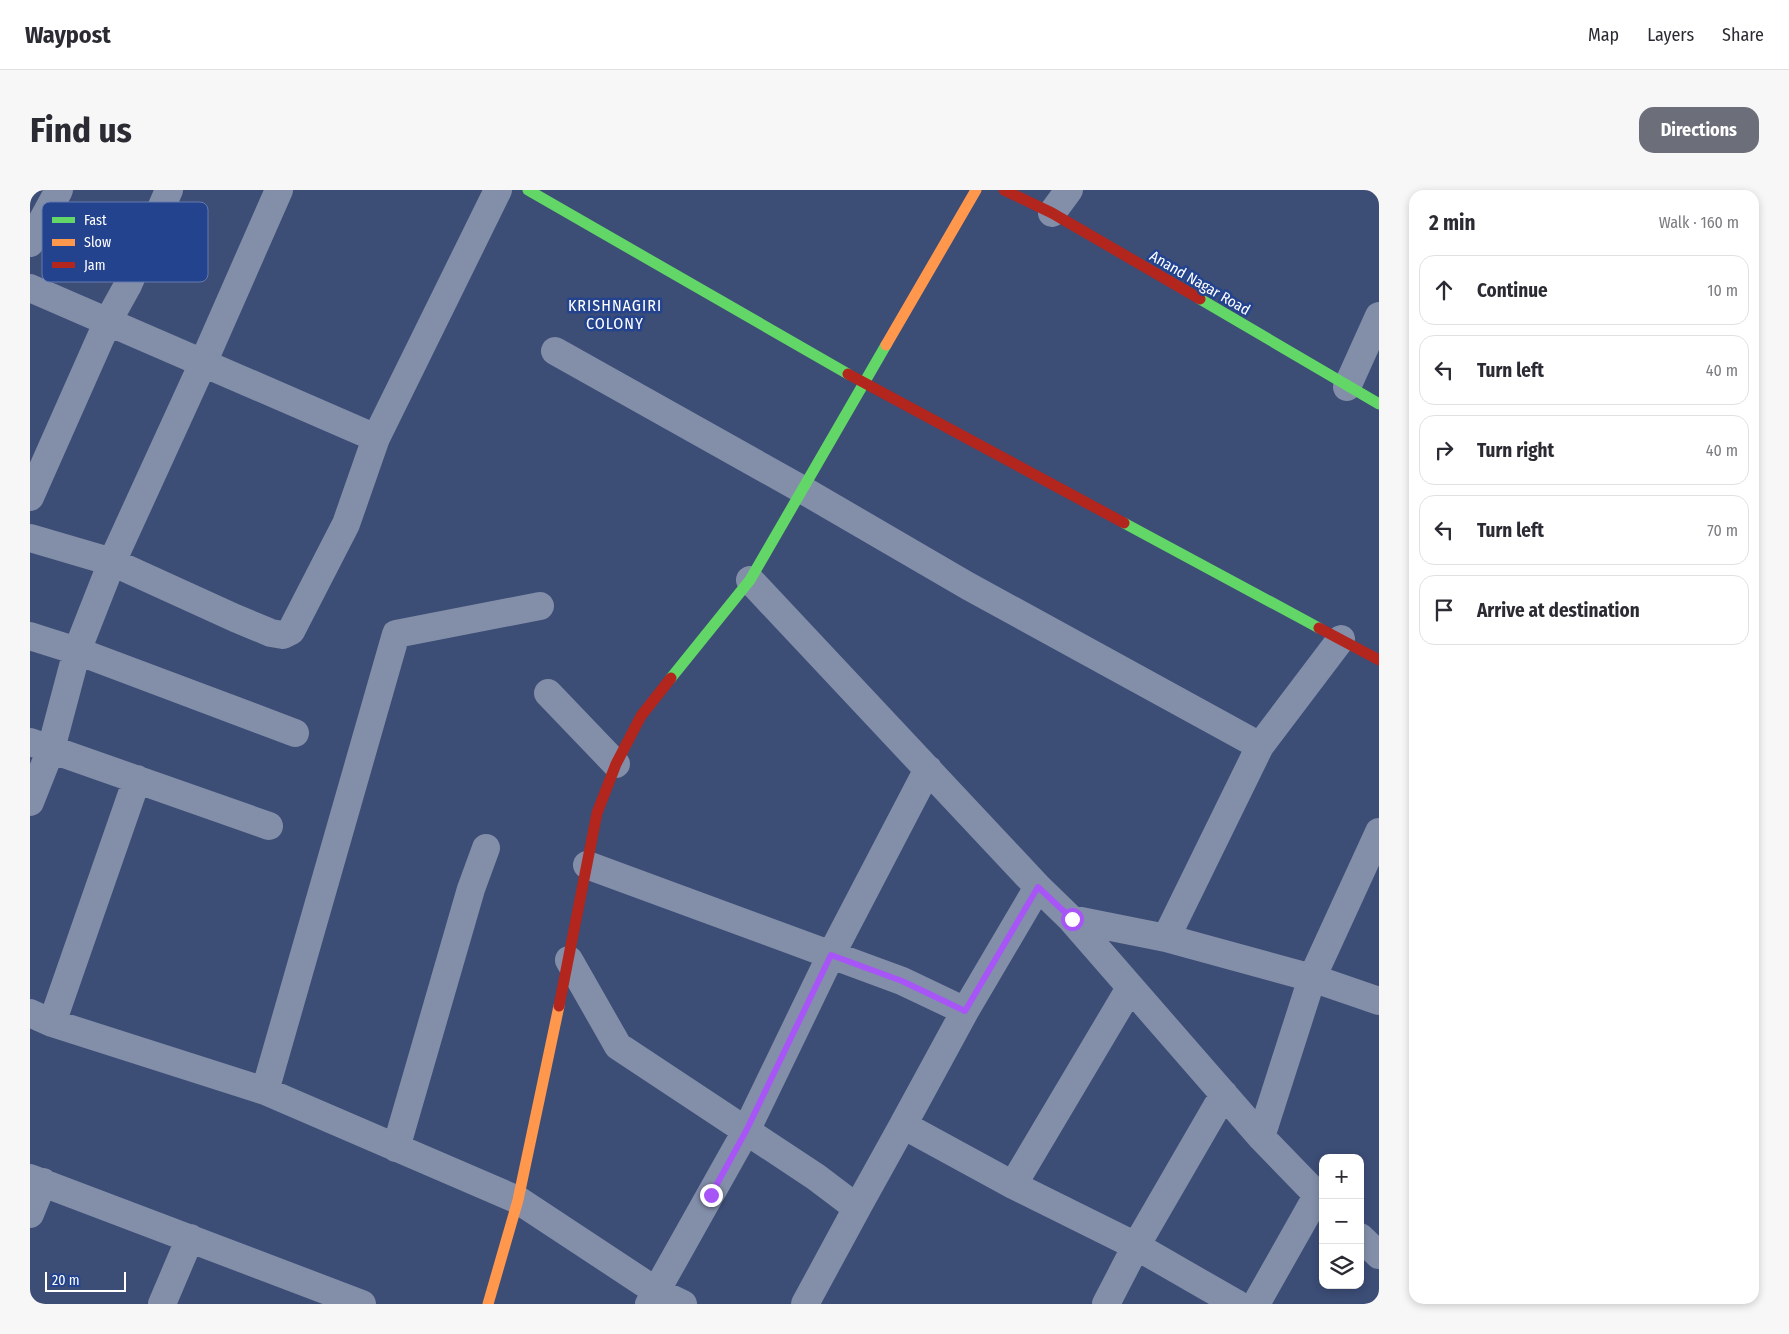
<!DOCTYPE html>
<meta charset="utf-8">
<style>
body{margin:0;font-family:"Fira Sans Condensed",sans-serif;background:#f7f7f7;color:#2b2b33}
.controls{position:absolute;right:15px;bottom:15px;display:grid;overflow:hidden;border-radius:10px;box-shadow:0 2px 8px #0003}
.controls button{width:45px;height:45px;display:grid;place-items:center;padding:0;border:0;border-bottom:1px solid #e1e1e2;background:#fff;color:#2b2b33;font:25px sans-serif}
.scale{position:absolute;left:15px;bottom:12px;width:81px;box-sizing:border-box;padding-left:5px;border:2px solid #fff;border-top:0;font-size:14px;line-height:18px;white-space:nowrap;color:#fff;-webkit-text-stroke:4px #23438e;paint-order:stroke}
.stop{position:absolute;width:15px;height:15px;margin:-11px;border:4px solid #a855f7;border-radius:50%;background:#fff}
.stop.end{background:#a855f7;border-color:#fff;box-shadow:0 1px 5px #0008}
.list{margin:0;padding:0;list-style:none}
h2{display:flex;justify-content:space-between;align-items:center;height:65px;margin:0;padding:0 20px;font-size:21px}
h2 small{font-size:16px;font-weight:400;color:#7c7c81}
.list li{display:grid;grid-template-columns:32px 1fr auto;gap:15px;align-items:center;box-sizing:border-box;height:70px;margin:0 10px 10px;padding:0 10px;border:1px solid #e1e1e2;border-radius:15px}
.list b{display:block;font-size:19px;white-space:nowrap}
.list em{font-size:16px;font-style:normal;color:#7c7c81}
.icon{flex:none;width:28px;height:28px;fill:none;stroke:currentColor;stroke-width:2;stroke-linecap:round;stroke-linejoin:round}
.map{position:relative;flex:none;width:1349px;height:1114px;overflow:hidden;border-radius:15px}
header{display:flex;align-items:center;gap:30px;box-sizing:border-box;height:70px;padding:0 25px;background:#fff;border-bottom:1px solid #e1e1e2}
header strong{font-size:24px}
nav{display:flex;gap:28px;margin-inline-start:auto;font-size:18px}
.intro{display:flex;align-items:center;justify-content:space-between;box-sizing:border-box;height:120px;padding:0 30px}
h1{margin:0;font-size:35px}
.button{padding:12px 22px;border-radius:15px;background:#6c6e79;color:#fff;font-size:18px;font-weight:700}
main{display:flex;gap:30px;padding:0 30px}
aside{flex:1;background:#fff;border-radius:15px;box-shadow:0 2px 8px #0003}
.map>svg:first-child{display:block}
</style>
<header>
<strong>Waypost</strong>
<nav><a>Map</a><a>Layers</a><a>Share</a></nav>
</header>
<div class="intro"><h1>Find us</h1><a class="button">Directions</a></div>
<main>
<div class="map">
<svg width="1349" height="1114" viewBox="0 0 1349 1114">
<rect width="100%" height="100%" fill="#3c4d76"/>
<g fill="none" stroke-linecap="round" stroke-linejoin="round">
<path stroke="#838ea9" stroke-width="28" d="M1022,23L1039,0
M0,53L29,0
M0,98L346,248L468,0
M525,161L773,300L938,396L1230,556L1311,449
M1317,197L1349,126
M0,307L78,131L98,95L139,0
M0,348L82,372L173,173L249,0
M720,390L1008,697L1041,729L1231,947L1293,1011
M0,446L47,461L265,543
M518,503L586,574
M0,552L239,636
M0,612L21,559L47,461L82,372L205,428L241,443L253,445L261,441L316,334L346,248
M557,675L872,791L935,821L873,935
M1041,729L1136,748L1282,788L1349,811
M1136,748L1230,556
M539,770L588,856L786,987L827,1018L873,935L983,995L1106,1056L1207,1114
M935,821L1008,697
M0,823L22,833L235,901L488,1010L626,1101L653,1114
M22,833L107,589
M235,901L366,444L510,416
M1231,947L1282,788L1349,642
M366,958L441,699L456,658
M0,988L332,1114
M983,995L1100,798
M0,1024L13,992
M1330,1047L1349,1065
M132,1114L160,1048
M619,1114L716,941L801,765L898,579
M775,1114L827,1018
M1076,1114L1106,1056L1194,904
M1226,1114L1287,1006"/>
<path stroke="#63d668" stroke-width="11" d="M498,0L818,184
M1170,109L1349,214
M1094,333L1289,438
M641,488L720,390L856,155"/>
<path stroke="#ff974d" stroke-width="11" d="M856,155L946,0
M458,1114L488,1010L529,816"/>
<path stroke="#b3261e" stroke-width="11" d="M974,0L1022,23L1170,109
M818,184L1094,333
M1289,438L1349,470
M529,816L567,623L586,574L611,526L641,488"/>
</g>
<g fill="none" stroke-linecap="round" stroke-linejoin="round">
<path stroke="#a855f7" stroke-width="6" d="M681,1005L716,941L801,765L872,791L935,821L1008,697L1042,729"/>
</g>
<g text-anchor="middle" stroke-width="5" stroke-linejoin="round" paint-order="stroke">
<g font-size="15" fill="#fff" stroke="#23438e">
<text transform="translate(1170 93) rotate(30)" y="5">Anand Nagar Road</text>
</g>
<g font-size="16" letter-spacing="1" fill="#fff" stroke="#23438e">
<text x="585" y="121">KRISHNAGIRI<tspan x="585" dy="18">COLONY</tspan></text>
</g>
</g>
<rect x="12" y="12" width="166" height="80" rx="8" fill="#23438e" stroke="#657bb0" stroke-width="1"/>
<rect x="22" y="27" width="23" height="6" fill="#63d668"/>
<rect x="22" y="49" width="23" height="7" fill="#ff974d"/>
<rect x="22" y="72" width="23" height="6" fill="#b3261e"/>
<g font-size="14" fill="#fff">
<text x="54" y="35">Fast</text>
<text x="54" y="57">Slow</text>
<text x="54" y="80">Jam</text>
</g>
</svg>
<div class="controls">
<button>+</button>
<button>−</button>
<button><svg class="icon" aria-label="layers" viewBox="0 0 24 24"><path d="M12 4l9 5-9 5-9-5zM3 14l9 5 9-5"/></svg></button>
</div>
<div class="scale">20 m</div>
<div class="stop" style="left:1042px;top:729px"></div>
<div class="stop end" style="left:681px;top:1005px"></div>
</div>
<aside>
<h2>2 min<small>Walk · 160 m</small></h2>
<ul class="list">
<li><svg class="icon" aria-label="ahead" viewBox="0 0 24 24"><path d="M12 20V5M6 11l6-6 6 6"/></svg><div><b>Continue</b></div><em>10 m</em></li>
<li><svg class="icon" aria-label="left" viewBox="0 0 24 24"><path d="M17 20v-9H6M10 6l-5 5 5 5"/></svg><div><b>Turn left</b></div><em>40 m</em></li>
<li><svg class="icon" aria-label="right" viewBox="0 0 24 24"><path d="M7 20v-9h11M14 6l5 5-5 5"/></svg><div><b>Turn right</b></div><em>40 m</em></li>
<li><svg class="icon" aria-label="left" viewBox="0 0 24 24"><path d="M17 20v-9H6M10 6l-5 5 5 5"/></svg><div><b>Turn left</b></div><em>70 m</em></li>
<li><svg class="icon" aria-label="arrive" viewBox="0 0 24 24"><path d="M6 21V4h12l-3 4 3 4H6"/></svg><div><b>Arrive at destination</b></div></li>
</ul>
</aside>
</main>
